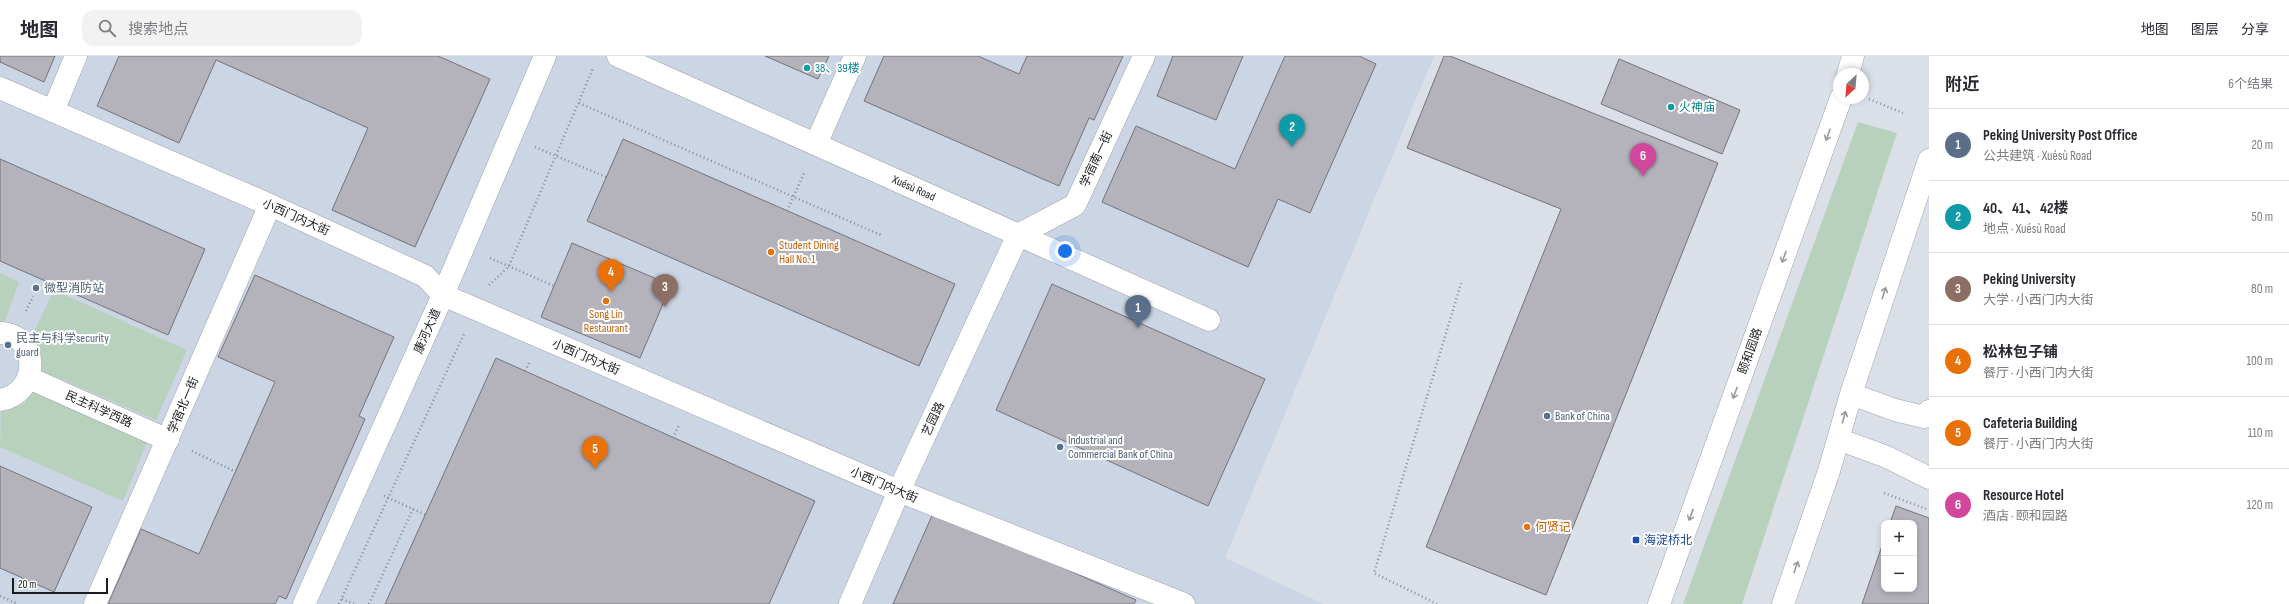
<!DOCTYPE html>
<html lang="zh">
<meta charset="utf-8">
<style>
body{margin:0;font-family:"Sofia Sans Condensed","Noto Sans SC",sans-serif;background:#f2f2f3;color:#2b2b33}
.controls{position:absolute;right:12px;bottom:12px;display:grid;overflow:hidden;border-radius:8px;box-shadow:0 2px 6px #0003}
.controls button{width:36px;height:36px;display:grid;place-items:center;padding:0;border:0;border-bottom:1px solid #e1e1e2;background:#fff;color:#2b2b33;font:20px sans-serif}
.compass{position:absolute;left:1833px;top:12px;width:36px;height:36px;border-radius:50%;background:#fff;box-shadow:0 2px 6px #0003;rotate:206deg}
.scale{position:absolute;left:12px;bottom:10px;width:96px;box-sizing:border-box;padding-left:4px;border:2px solid #1a1c1f;border-top:0;font-size:11px;line-height:14px;white-space:nowrap;color:#1a1c1f;-webkit-text-stroke:3px #fff;paint-order:stroke}
.you{position:absolute;left:1065px;top:195px;width:14px;height:14px;margin:-10px;border:3px solid #fff;border-radius:50%;background:#1a73e8;box-shadow:0 0 0 6px #1a73e833}
.badge{display:grid;place-items:center;width:26px;height:26px;border-radius:50%;background:#db2777;color:#fff;font-size:13px;font-weight:700}
.pin{position:absolute;translate:-50% -33px;filter:drop-shadow(0 1px 2px #0008)}
.pin::after{content:'';position:absolute;top:21px;width:14px;height:12px;background:inherit;clip-path:polygon(0 0,100% 0,50% 100%)}
.list{margin:0;padding:0;list-style:none}
h2{display:flex;justify-content:space-between;align-items:center;height:52px;margin:0;padding:0 16px;font-size:17px}
h2 small{font-size:13px;font-weight:400;color:#7c7c81}
.list li{display:grid;grid-template-columns:26px 1fr auto;gap:12px;align-items:center;box-sizing:border-box;height:72px;padding:0 16px;border-top:1px solid #e1e1e2}
.list b{display:block;font-size:15px;white-space:nowrap}
.list p{margin:0;font-size:13px;white-space:nowrap;color:#7c7c81}
.list em{font-size:13px;font-style:normal;color:#7c7c81}
.icon{flex:none;width:22px;height:22px;fill:none;stroke:currentColor;stroke-width:2;stroke-linecap:round;stroke-linejoin:round}
.map{position:relative;flex:none;width:1929px;height:548px;overflow:hidden}
header{display:flex;align-items:center;gap:24px;box-sizing:border-box;height:56px;padding:0 20px;background:#fff;border-bottom:1px solid #e1e1e2}
header strong{font-size:19px}
nav{display:flex;gap:22px;margin-inline-start:auto;font-size:14px}
.search{width:280px;height:36px;background:#f2f2f3;display:flex;align-items:center;gap:10px;box-sizing:border-box;padding:0 14px;border-radius:12px;color:#7c7c81;font-size:15px}
main{display:flex}
aside{flex:1;background:#fff}
.map>svg:first-child{display:block}
</style>
<header>
<strong>地图</strong>
<div class="search"><svg class="icon" aria-label="search" viewBox="0 0 24 24"><circle cx="10" cy="10" r="6"/><path d="M15 15l6 6"/></svg>搜索地点</div>
<nav><a>地图</a><a>图层</a><a>分享</a></nav>
</header>
<main>
<div class="map">
<svg width="1929" height="548" viewBox="0 0 1929 548">
<rect width="100%" height="100%" fill="#dbe0e8"/>
<path fill="#cbd5e3" d="M0,0H1434L1225,502L1324,548H0Z"/>
<path fill="#b8d1bd" d="M1858,66L1897,77L1742,548H1683Z
M0,217L19,226L5,265L0,266Z
M54,234L187,294L156,364L40,314L39,292L32,280Z
M33,332L147,386L123,445L0,391L1,353L24,348Z"/>
<path fill="#b4b3bc" stroke="#74737b" d="M0,0H55L44,26L0,6Z
M119,0H438L490,23L415,191L332,154L368,72L216,4L179,87L97,50Z
M765,0H829L818,23Z
M884,0H978L1019,18L1027,0H1123L1094,64L1089,62L1059,130L864,45Z
M1173,0H1243L1216,64L1157,40Z
M1285,0H1359L1376,8L1310,157L1278,143L1248,211L1102,146L1136,70L1235,113Z
M1444,0H1450L1718,107L1546,539L1426,491L1561,153L1407,92Z
M1619,3L1740,54L1722,98L1601,48Z
M623,83L955,228L919,310L587,165Z
M0,103L205,193L168,279L0,205Z
M572,187L671,229L640,302L541,261Z
M255,219L394,281L359,360L365,363L286,543L279,540L275,548H108L141,473L199,498L275,326L218,301Z
M1052,228L1265,323L1208,450L996,354Z
M496,302L815,445L769,548H385Z
M0,410L92,451L54,536L0,512Z
M1896,450L1929,462V548H1862L1884,484V533H1914V467H1890Z
M934,455L1136,544L1134,548H893Z"/>
<g fill="none" stroke-linecap="round" stroke-linejoin="round">
<g stroke="#9fa4ac" stroke-width="23">
<path id="minor" d="M618,0L1209,264
M1848,18L1853,0
M0,32L270,149L425,220L443,239L899,435L1184,548
M53,55L76,0
M816,88L855,0
M0,277C40,278 41,337 0,344
M29,322L168,384
M1851,338L1895,354L1924,361L1929,355
M1838,383L1887,401L1929,422
M95,548L270,149
M304,548L443,239L545,0
M850,548L899,435L1018,179L1075,149L1144,0
M1659,548L1841,42
M1783,548L1829,415L1851,338L1929,104"/>
</g>
<path stroke="#888c92" stroke-width="2.5" stroke-dasharray="1 3" stroke-linecap="butt" d="M1869,43L1903,57
M579,47L883,180
M535,91L606,121
M787,155L805,115
M490,202L554,230
M489,229L509,210L593,12
M26,255L33,240
M525,315L529,307
M673,382L679,369
M192,395L236,416
M1884,437L1929,454
M384,440L426,459
M0,540L18,548
M342,543L354,548
M339,548L464,278
M369,548L413,453
M1437,548L1374,517L1462,224"/>
<use href="#minor" stroke="#fff" stroke-width="22"/>
</g>
<defs><path id="oneway-shaft" d="M-6 0H5M1.5-3L5.5 0L1.5 3" fill="none" stroke-width="1.6" stroke-linecap="round" stroke-linejoin="round"/></defs>
<g stroke="#98999a">
<use href="#oneway-shaft" transform="translate(1828 79) rotate(110)"/>
<use href="#oneway-shaft" transform="translate(1784 201) rotate(110)"/>
<use href="#oneway-shaft" transform="translate(1884 237) rotate(-72)"/>
<use href="#oneway-shaft" transform="translate(1735 337) rotate(110)"/>
<use href="#oneway-shaft" transform="translate(1844 361) rotate(-74)"/>
<use href="#oneway-shaft" transform="translate(1691 459) rotate(110)"/>
<use href="#oneway-shaft" transform="translate(1796 511) rotate(-71)"/>
</g>
<g fill="#0f9aa8" stroke="#fff" stroke-width="1.5">
<circle cx="807" cy="12" r="4"/>
<circle cx="1671" cy="51" r="4"/>
</g>
<g fill="#e8710a" stroke="#fff" stroke-width="1.5">
<circle cx="771" cy="196" r="4"/>
<circle cx="606" cy="245" r="4"/>
<circle cx="1527" cy="471" r="4"/>
</g>
<g fill="#5c6f8a" stroke="#fff" stroke-width="1.5">
<circle cx="36" cy="232" r="4"/>
<circle cx="8" cy="289" r="4"/>
<circle cx="1547" cy="360" r="4"/>
<circle cx="1060" cy="391" r="4"/>
</g>
<rect fill="#1a4fb4" stroke="#fff" stroke-width="1.5" x="1632" y="480" width="8" height="8" rx="2"/>
<g text-anchor="middle" stroke-width="4" stroke-linejoin="round" paint-order="stroke">
<g font-size="12" fill="#0d838f" stroke="#fff" text-anchor="start">
<text x="815" y="16">38、39楼</text>
<text x="1679" y="55">火神庙</text>
</g>
<g font-size="12" fill="#1a1c1f" stroke="#fff">
<text transform="translate(1096 103) rotate(-65)" y="4">学宿南一街</text>
<text transform="translate(914 132) rotate(24)" y="4">Xuésù Road</text>
<text transform="translate(296 161) rotate(24)" y="4">小西门内大街</text>
<text transform="translate(427 275) rotate(-66)" y="4">康河大道</text>
<text transform="translate(1750 295) rotate(-70)" y="4">颐和园路</text>
<text transform="translate(586 301) rotate(23)" y="4">小西门内大街</text>
<text transform="translate(183 349) rotate(-67)" y="4">学宿北一街</text>
<text transform="translate(99 353) rotate(24)" y="4">民主科学西路</text>
<text transform="translate(933 363) rotate(-65)" y="4">艺园路</text>
<text transform="translate(884 429) rotate(23)" y="4">小西门内大街</text>
</g>
<g font-size="12" fill="#c56008" stroke="#fff" text-anchor="start">
<text x="779" y="193">Student Dining<tspan x="779" dy="14">Hall No. 1</tspan></text>
<text x="606" y="262" text-anchor="middle">Song Lin<tspan x="606" dy="14">Restaurant</tspan></text>
<text x="1535" y="475">何贤记</text>
</g>
<g font-size="12" fill="#4e5e75" stroke="#fff" text-anchor="start">
<text x="44" y="236">微型消防站</text>
<text x="16" y="286">民主与科学security<tspan x="16" dy="14">guard</tspan></text>
<text x="1555" y="364">Bank of China</text>
<text x="1068" y="388">Industrial and<tspan x="1068" dy="14">Commercial Bank of China</tspan></text>
</g>
<g font-size="12" fill="#164399" stroke="#fff" text-anchor="start">
<text x="1644" y="488">海淀桥北</text>
</g>
</g>
</svg>
<div class="controls">
<button>+</button>
<button>−</button>
</div>
<svg class="compass" viewBox="-18 -18 36 36"><path d="M0-13l5 13h-10z" fill="#e53935"/><path d="M0 13l5-13h-10z" fill="#7c7c81"/></svg>
<div class="scale">20 m</div>
<div class="you"></div>
<div class="pin badge" style="left:1138px;top:272px;background:#5c6f8a">1</div>
<div class="pin badge" style="left:1292px;top:91px;background:#0f9aa8">2</div>
<div class="pin badge" style="left:665px;top:251px;background:#8d6e63">3</div>
<div class="pin badge" style="left:611px;top:236px;background:#e8710a">4</div>
<div class="pin badge" style="left:595px;top:413px;background:#e8710a">5</div>
<div class="pin badge" style="left:1643px;top:120px;background:#d1479c">6</div>
</div>
<aside>
<h2>附近<small>6个结果</small></h2>
<ul class="list">
<li><span class="badge" style="background:#5c6f8a">1</span><div><b>Peking University Post Office</b><p>公共建筑 · Xuésù Road</p></div><em>20 m</em></li>
<li><span class="badge" style="background:#0f9aa8">2</span><div><b>40、41、42楼</b><p>地点 · Xuésù Road</p></div><em>50 m</em></li>
<li><span class="badge" style="background:#8d6e63">3</span><div><b>Peking University</b><p>大学 · 小西门内大街</p></div><em>80 m</em></li>
<li><span class="badge" style="background:#e8710a">4</span><div><b>松林包子铺</b><p>餐厅 · 小西门内大街</p></div><em>100 m</em></li>
<li><span class="badge" style="background:#e8710a">5</span><div><b>Cafeteria Building</b><p>餐厅 · 小西门内大街</p></div><em>110 m</em></li>
<li><span class="badge" style="background:#d1479c">6</span><div><b>Resource Hotel</b><p>酒店 · 颐和园路</p></div><em>120 m</em></li>
</ul>
</aside>
</main>
